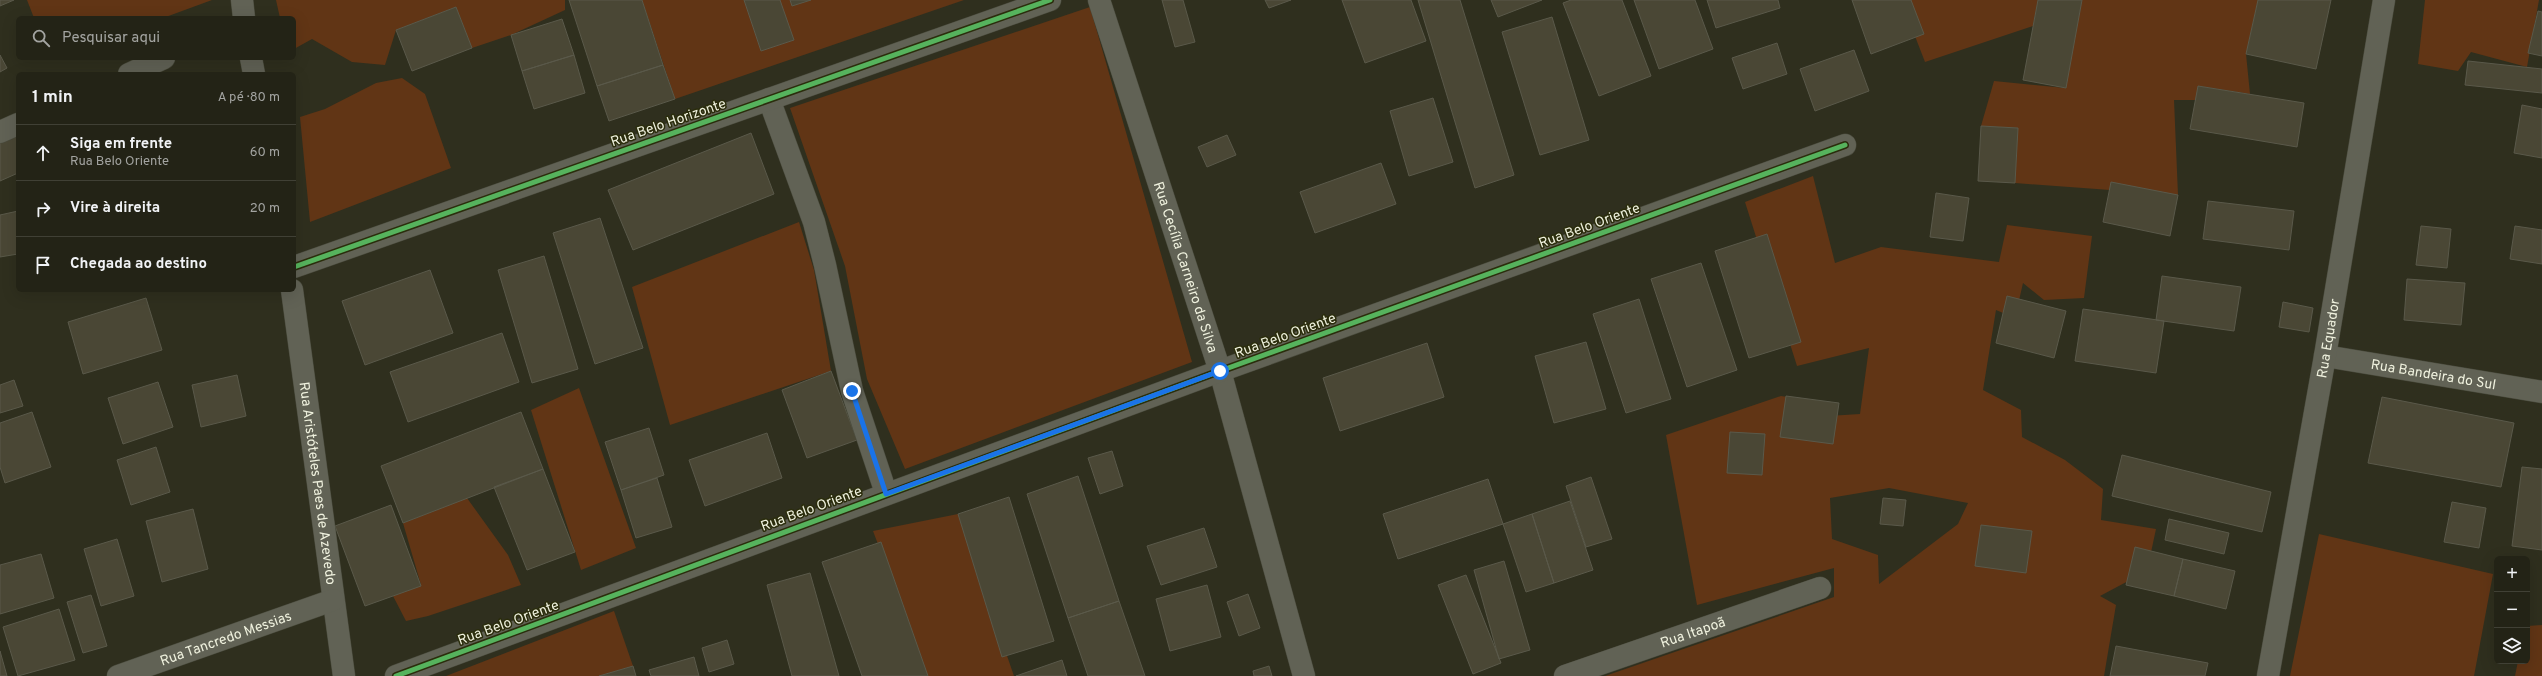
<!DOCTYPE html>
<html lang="pt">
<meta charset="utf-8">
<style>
body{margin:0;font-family:Overpass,sans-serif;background:#2f2f23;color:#f1f3f6}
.controls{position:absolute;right:12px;bottom:12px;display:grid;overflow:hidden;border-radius:6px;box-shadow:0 4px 16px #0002}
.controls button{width:36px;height:36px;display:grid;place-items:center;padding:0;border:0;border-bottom:1px solid #404035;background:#232316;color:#f1f3f6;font:20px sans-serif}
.stop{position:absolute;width:12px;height:12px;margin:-9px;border:3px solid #1a73e8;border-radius:50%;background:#fff}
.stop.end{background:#1a73e8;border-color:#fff;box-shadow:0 1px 4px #0008}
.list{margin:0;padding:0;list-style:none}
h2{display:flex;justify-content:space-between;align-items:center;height:52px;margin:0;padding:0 16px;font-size:17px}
h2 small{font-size:13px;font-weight:400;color:#a3a4a1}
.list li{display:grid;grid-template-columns:26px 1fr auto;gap:12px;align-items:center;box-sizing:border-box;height:56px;padding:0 16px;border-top:1px solid #404035}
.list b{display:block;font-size:15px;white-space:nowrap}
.list p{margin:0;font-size:13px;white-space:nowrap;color:#a3a4a1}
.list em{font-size:13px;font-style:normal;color:#a3a4a1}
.icon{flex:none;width:22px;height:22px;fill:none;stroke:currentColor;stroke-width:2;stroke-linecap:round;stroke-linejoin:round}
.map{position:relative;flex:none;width:2542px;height:676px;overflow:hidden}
.search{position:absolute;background:#232316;box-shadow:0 4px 16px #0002;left:16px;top:16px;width:280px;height:44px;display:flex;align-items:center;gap:10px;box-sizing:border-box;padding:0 14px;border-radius:6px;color:#a3a4a1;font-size:15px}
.panel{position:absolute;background:#232316;box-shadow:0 4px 16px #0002;left:16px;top:72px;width:280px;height:220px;border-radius:6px}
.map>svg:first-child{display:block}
</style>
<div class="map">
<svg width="2542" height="676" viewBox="0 0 2542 676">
<rect width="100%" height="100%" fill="#2f2f1e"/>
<path fill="#613515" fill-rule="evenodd" d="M27,0H212L163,18H34Z
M276,0H565V10L511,35L472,48L456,7L396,30L385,65L352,62L312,39L294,49V18H280Z
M642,0H964L675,99Z
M1901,0H2038L2033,26L1925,62Z
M2082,0H2258L2246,54L2250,94L2198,86L2196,100H2174L2178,195L2015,183L2018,128L1981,126L1994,81L2065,88Z
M2425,0H2539L2527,67L2471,52L2458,71L2418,64Z
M1090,7L1192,362L905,469L867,379L845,266L790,108Z
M402,78L425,94L451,168L310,222L300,117L325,109L376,83Z
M1813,176L1835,263L1881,247L1999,262L2007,225L2092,236L2084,298L2044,300L2023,283L2015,318L1996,310L1983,390L2021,410L2022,437L2065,460L2103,489L2101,520L2156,529L2147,571L2100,596L2116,605L2104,676H1605L1834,597V568L1697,605L1666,435L1781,396L1827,403L1828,416L1860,414L1869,348L1797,366L1745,202ZM1889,488L1968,503L1958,524L1879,584L1878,555L1832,539L1830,498Z
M799,222L814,270L831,371L670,425L632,287Z
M579,388L636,548L581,570L531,410Z
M467,498L508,555L521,585L428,616L406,621L393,596L421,585L403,523Z
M958,514L1014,676H928L873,531Z
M2319,534L2493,574L2474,676H2290Z
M614,611L633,666L599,676H446Z
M2542,625V676H2515L2518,661H2527V626Z"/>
<path fill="#4a4735" stroke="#5a594a" d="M0,0H14L0,6Z
M569,0H642L663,65L597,86Z
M744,0H780L794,40L761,51Z
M790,0H811L792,6Z
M1162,0H1183L1195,42L1175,47Z
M1265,0H1291L1269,8Z
M1342,0H1411L1426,41L1365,63Z
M1418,0H1460L1514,175L1475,188Z
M1491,0H1542L1498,17Z
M1571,0H1622L1651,76L1599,96L1563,3Z
M1634,0H1695L1713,49L1659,69Z
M1707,0H1778L1780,8L1716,28Z
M1852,0H1911L1924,34L1871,54Z
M2038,0H2082L2066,88L2023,80Z
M2258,0H2331L2316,69L2246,54Z
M456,7L472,48L412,71L396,30Z
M2538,11L2542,12V56L2528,53Z
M1552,17L1589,140L1540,155L1502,32Z
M562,19L574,55L522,71L511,35Z
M1777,43L1787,74L1743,89L1732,58Z
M1854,50L1869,91L1815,111L1800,69Z
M0,55L7,68L0,72Z
M574,55L585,93L534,109L522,71Z
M2468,61L2542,69V93L2465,85Z
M663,65L675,99L609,121L597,86Z
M2198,86L2304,103L2297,147L2190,129Z
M1433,98L1453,162L1409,176L1390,111Z
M2522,105L2542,109V158L2514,153Z
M1981,126L2018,128L2015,183L1978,181Z
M751,133L774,194L633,250L608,190Z
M15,134L18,140V173L0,181V140Z
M1227,135L1236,155L1207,167L1198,147Z
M1381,163L1396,204L1315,233L1300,192Z
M2111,182L2178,195L2170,236L2103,222Z
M1936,193L1969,198L1963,241L1930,237Z
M2208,201L2294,211L2289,250L2203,239Z
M18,211V254L0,257V215Z
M600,218L643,348L595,364L553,233Z
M2421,226L2451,229L2447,268L2416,265Z
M2515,226L2542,230V264L2510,259Z
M1767,234L1801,342L1749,358L1715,251Z
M544,256L578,369L532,383L498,270Z
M1701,263L1737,370L1687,387L1651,279Z
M430,270L453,333L365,365L342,301Z
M2162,276L2241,287L2234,331L2156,320Z
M2407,279L2465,283L2461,325L2404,320Z
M2007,296L2066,311L2054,358L1996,343Z
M146,298L162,350L83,374L68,322Z
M1639,299L1671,399L1626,413L1593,314Z
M2283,302L2313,308L2309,332L2279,327Z
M2083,309L2164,321L2156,373L2075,361Z
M502,333L519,382L408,422L390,372Z
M1586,342L1606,409L1554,423L1535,356Z
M1427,343L1444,397L1340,431L1323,378Z
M831,371L857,440L807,458L782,390Z
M237,375L246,416L201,427L192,385Z
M14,380L23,406L0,413V385Z
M158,382L173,427L123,444L108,398Z
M1786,396L1839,403L1833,444L1780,437Z
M2382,397L2514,423L2501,487L2368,463Z
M32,412L51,467L5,483L0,467V423Z
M521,412L543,469L403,523L381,466Z
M649,428L664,475L621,490L605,442Z
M1730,432L1765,434L1762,475L1727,473Z
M767,433L782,478L705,506L689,460Z
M156,447L170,492L131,505L117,460Z
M1112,451L1123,486L1100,494L1088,458Z
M2122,455L2271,492L2262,532L2112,496Z
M2522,467L2542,469V550L2512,546Z
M543,469L575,552L527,570L494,487Z
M1078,476L1119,601L1068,618L1027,494Z
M1591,477L1612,539L1586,547L1566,486Z
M657,478L672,527L636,538L621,490Z
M1488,479L1503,524L1398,559L1383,514Z
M1009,497L1054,641L1002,657L958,514Z
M1883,498L1906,500L1903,526L1880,524Z
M1570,501L1593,570L1554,583L1532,514Z
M2452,502L2486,508L2479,548L2444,542Z
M391,505L421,586L365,606L335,526Z
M193,509L208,569L162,582L146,521Z
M1532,514L1554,583L1526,592L1503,524Z
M2169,519L2229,533L2224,554L2165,540Z
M1981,525L2032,531L2026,573L1975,566Z
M1204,528L1217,567L1161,585L1147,546Z
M117,539L134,596L101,606L84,549Z
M881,542L928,676H862L822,562Z
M2135,547L2183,559L2174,596L2126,585Z
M41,554L54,598L0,614V565Z
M2183,559L2235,571L2226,609L2174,596Z
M1504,561L1530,650L1499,659L1474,570Z
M810,573L839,676H792L767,585Z
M1466,575L1501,663L1473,674L1438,585Z
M1207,585L1221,637L1170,651L1156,599Z
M1248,594L1260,628L1239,636L1227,602Z
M91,595L107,646L83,653L67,602Z
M1119,601L1145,676H1088L1068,618Z
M59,609L75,660L18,676L3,627Z
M727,640L734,664L709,672L702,648Z
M2116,646L2208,663L2205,676H2110Z
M0,651L7,676H0Z
M694,657L699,676H651L649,670Z
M1062,660L1067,676H1016Z
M633,666L636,676H599Z
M1269,666L1272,676H1254L1253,671Z"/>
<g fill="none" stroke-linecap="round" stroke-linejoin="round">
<g stroke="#494a3c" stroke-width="23">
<g id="minor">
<path d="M242,0L244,18"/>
<path id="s1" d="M1099,0L1220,371L1304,676"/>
<path d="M251,58L254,74"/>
<path d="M129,74L164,58"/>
<path d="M769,99L814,222L825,265L852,391L886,493"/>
<path d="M0,132L18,124"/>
<path d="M294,267L1050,0"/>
<path id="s2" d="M292,290L344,676"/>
<path id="s3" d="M2325,356L2542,392"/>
<path id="s4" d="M118,676L333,600"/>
<path d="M396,676L1220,371L1845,145"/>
<path id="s5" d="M1565,676L1820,588"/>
<path id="s6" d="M2268,676L2325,356L2384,0"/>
</g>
</g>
<use href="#minor" stroke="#616255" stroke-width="22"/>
<g stroke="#2b2d0c" stroke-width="8">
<path id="cycleway" d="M294,267L1050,0
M396,676L1220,371L1845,145"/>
</g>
<use href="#cycleway" stroke="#56b35d" stroke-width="5"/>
</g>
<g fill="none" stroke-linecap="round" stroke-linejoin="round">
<path stroke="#1a73e8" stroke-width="5" d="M852,391L886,494L1220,371"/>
</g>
<g text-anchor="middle" stroke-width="3" stroke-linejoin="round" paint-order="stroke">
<g font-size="14" fill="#eff1de" stroke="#2b2d0c">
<text transform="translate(668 122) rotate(-19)" y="5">Rua Belo Horizonte</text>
<text transform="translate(1589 225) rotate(-20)" y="5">Rua Belo Oriente</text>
<text dy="5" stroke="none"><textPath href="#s1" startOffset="281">Rua Cecília Carneiro da Silva</textPath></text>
<text transform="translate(1285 335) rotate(-20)" y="5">Rua Belo Oriente</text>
<text dy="5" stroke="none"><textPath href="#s6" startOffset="343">Rua Equador</textPath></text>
<text dy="5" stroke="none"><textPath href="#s3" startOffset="110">Rua Bandeira do Sul</textPath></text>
<text dy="5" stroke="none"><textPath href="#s2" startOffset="195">Rua Aristóteles Paes de Azevedo</textPath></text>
<text transform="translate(811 508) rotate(-20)" y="5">Rua Belo Oriente</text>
<text transform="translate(508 622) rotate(-20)" y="5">Rua Belo Oriente</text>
<text dy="5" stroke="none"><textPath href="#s5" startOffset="135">Rua Itapoã</textPath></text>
<text dy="5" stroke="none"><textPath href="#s4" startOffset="114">Rua Tancredo Messias</textPath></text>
</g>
</g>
</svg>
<div class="controls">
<button>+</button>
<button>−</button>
<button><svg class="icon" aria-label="layers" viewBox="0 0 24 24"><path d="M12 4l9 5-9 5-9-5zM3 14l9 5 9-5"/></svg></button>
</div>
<div class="stop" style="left:1220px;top:371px"></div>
<div class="stop end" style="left:852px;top:391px"></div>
<div class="search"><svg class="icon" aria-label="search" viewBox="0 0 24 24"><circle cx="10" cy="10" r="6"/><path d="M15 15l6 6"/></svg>Pesquisar aqui</div>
<section class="panel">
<h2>1 min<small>A pé · 80 m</small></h2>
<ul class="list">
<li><svg class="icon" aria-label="ahead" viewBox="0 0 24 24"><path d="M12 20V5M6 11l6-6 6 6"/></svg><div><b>Siga em frente</b><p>Rua Belo Oriente</p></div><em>60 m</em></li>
<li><svg class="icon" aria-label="right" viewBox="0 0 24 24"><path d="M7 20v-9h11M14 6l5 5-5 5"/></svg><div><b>Vire à direita</b></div><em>20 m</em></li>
<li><svg class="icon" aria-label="arrive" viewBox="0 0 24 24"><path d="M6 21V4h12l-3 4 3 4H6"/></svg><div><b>Chegada ao destino</b></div></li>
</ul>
</section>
</div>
